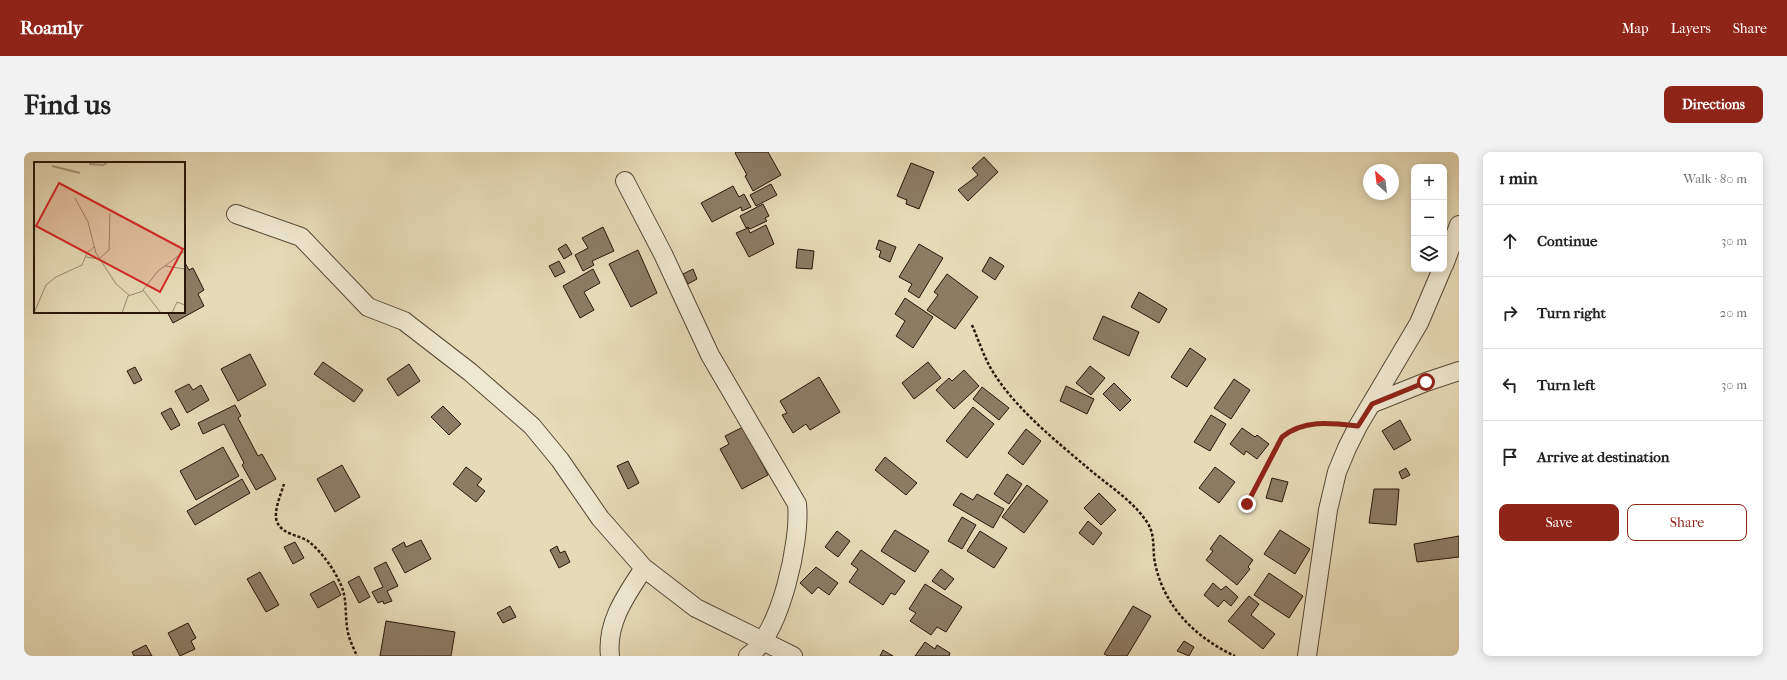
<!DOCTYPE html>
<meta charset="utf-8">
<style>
body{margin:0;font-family:"IM FELL French Canon",serif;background:#f2f2f2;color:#222}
.controls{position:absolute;right:12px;top:12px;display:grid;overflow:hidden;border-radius:8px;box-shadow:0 2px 10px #0003}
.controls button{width:36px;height:36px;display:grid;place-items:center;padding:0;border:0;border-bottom:1px solid #e0e0e0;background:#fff;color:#222;font:20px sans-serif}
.compass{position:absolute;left:1339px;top:12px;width:36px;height:36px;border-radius:50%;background:#fff;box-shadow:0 2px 10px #0003;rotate:332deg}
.stop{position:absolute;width:12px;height:12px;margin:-9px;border:3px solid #8f2418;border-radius:50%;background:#fff}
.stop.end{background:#8f2418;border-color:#fff;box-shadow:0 1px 4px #0008}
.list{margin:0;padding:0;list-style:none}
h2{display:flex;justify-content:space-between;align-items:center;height:52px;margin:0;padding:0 16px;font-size:17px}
h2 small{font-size:13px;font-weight:400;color:#767676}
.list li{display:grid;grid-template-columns:26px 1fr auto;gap:12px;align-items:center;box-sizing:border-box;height:72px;padding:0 16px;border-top:1px solid #e0e0e0}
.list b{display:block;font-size:15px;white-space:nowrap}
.list em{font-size:13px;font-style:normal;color:#767676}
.actions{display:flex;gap:8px;padding:12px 16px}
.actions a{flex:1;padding:9px 0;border:1px solid #8f2418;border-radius:8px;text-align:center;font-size:14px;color:#8f2418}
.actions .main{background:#8f2418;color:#fff}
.icon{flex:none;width:22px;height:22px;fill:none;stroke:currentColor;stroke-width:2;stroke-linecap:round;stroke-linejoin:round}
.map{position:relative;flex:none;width:1435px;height:504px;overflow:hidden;border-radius:8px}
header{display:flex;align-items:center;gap:24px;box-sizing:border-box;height:56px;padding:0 20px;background:#8f2418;color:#fff}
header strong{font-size:19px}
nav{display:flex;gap:22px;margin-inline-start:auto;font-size:14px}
.intro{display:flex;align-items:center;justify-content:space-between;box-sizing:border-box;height:96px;padding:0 24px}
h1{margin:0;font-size:28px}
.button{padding:10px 18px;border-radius:8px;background:#8f2418;color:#fff;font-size:14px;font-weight:700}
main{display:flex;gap:24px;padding:0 24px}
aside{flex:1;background:#fff;border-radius:8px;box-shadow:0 2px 10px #0003}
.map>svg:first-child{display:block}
</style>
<header>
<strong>Roamly</strong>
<nav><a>Map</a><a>Layers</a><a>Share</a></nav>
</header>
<div class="intro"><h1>Find us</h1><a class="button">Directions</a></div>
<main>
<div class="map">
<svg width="1435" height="504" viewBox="0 0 1435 504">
<rect width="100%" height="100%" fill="#e6dbb7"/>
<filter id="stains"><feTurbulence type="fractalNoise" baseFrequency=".005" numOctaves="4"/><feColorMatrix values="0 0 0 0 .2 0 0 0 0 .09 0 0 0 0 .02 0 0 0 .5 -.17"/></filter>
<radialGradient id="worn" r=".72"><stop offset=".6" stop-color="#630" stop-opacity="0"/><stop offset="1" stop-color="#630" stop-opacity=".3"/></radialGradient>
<path fill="#8c7c64" stroke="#2a160a" d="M712,0H744L757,23L729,39L721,24L723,23L711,1Z
M960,5L974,20L944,49L934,38L954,23L948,16Z
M887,11L910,20L895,57L882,52L883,48L873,44Z
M747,32L753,43L732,54L726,43Z
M709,34L715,45L720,42L727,55L718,59L717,55L688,70L677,51Z
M739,52L745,64L741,66L743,69L726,77L724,75L722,76L716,64Z
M742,73L750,92L725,105L712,81L724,76L726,81Z
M579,75L590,99L568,109L570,113L559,119L551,103L564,96L558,86Z
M855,88L872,95L866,110L855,105L857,99L852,97Z
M542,92L548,102L540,107L534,97Z
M895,92L919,106L895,146L884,139L888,132L875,125Z
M774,97L790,99L788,117L772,116Z
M614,98L633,141L607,155L585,112Z
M966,105L980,114L971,128L958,119Z
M160,109L165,118L169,116L180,138L174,142L180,154L149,171L143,160H160Z
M535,109L541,120L531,125L525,114Z
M569,117L576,131L560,140L570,158L556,166L539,134Z
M669,117L673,127L664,132L659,122Z
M923,122L954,145L931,177L903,158L914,143L910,140Z
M1115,140L1143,157L1135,171L1107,155Z
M881,146L909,165L889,196L872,184L881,169L871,162Z
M1079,164L1115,180L1105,204L1069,187Z
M1166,196L1182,207L1163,235L1147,225Z
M226,202L242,233L214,249L197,217Z
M299,210L339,238L330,250L290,222Z
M904,210L917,226L890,247L878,231Z
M385,212L396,229L374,244L363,227Z
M1066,214L1081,226L1067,243L1052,231Z
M111,215L118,228L110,232L103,219Z
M940,218L955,234L930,257L912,238L925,226L928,229Z
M795,225L816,260L786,278L782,272L769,281L758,263L763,261L756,249Z
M1210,227L1226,238L1207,267L1190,256Z
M1090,231L1107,248L1096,259L1079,242Z
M165,232L169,238L177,233L185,248L163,261L151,239Z
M1042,234L1070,247L1063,262L1036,249Z
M958,235L985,256L975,268L949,247Z
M211,253L217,264L214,266L234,304L238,302L252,327L232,338L218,313L220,311L200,272L179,282L174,271Z
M419,254L437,272L425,283L407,265Z
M949,255L970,272L943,306L922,289Z
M147,256L156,273L147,278L137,261Z
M1187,263L1202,272L1186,299L1170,290Z
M1376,268L1387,288L1370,298L1358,279Z
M719,275L744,323L718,337L696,297L705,292L701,284Z
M1218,276L1231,285L1233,283L1245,292L1233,307L1222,299L1220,303L1206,292Z
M1002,277L1017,289L999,313L984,301Z
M199,295L215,324L172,348L156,319Z
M861,305L893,331L882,343L851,318Z
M604,309L615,331L604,337L593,314Z
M318,313L336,345L311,360L293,327Z
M442,315L458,327L453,333L461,339L452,350L429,332Z
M1191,315L1211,330L1195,351L1175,336Z
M1382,316L1386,323L1378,327L1375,320Z
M983,322L998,332L985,352L970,342Z
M1248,326L1264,330L1258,350L1242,346Z
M218,327L226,341L171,373L163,359Z
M1003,333L1024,349L1000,381L978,365Z
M1350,337H1375L1372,373L1345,371Z
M937,341L949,348L953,342L980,357L969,376L929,353Z
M1075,341L1092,358L1077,373L1060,356Z
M938,365L952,373L938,397L924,389Z
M1064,369L1078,381L1069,393L1055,381Z
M871,378L905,399L891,420L857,399Z
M1256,378L1286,397L1271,422L1240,402Z
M813,379L826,389L814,405L801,395Z
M956,379L983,396L970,416L943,399Z
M1196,383L1229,408L1224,415L1226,417L1213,433L1182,408L1189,399L1186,397Z
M1435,384V405L1393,410L1390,392Z
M397,388L407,407L381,421L368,397L380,390L382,395Z
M271,390L280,406L269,412L260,395Z
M533,394L536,401L541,399L546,410L535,416L526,398Z
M837,398L881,429L871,443L867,441L859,453L825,430L834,417L827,412Z
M362,410L374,434L363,439L368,449L360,452L359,449L354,451L348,440L359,435L350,416Z
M792,415L814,431L805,443L794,435L788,442L776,431Z
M917,417L930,427L921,438L908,429Z
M236,420L255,453L242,460L223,427Z
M1245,421L1279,444L1265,466L1230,443Z
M335,424L346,445L335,451L324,430Z
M310,429L317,443L294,456L286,442Z
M1189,431L1197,438L1202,434L1214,445L1207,454L1200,448L1194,455L1180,443Z
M901,432L938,455L922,480L913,475L907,483L886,469L892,461L885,457Z
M1225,444L1235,452L1227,463L1251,482L1239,497L1204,469Z
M486,454L492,465L479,471L473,461Z
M1109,454L1127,464L1103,504H1084L1080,502Z
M362,469L431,480L427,504H356Z
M164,471L172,486L167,489L171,497L156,504L144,481Z
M1160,489L1170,495L1165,504L1153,499Z
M901,490L911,497L913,493L926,501L925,504H891Z
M122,493L128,504H110L108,500Z
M859,498L869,504H856Z"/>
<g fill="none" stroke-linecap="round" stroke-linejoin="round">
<g stroke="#594735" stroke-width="20">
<path id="minor" d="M601,29L639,102L686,203L773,352C777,389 756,484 724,504
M212,62L277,85L344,155L380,169L446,220L508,274L536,308L576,366L620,416L672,456L769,504
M1420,113L1435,73
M1347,252L1402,230L1435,219
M586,504C582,470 603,442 620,416
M1283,504L1304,358L1313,320L1323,296L1334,274L1395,171L1418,117"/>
</g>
<path stroke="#2a160a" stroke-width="2.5" stroke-dasharray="3 2" stroke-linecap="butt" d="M948,173C954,187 959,202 966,215C989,255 1031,288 1065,317C1085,334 1108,348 1123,370C1132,384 1128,397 1131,411C1140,455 1172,486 1211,504
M260,332C257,342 249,360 253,370C259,383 275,383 284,389C298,400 310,417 317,433C323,447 321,461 323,475C324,485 329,495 333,504
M1223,352L1258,285C1274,272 1294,270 1314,272"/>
<use href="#minor" stroke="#efe8d0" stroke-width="18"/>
</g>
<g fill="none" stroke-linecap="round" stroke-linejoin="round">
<path stroke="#8f2418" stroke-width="5" d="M1223,352L1258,285C1280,267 1308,271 1334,274L1348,252L1402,230"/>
</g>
<g transform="translate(10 10)">
<rect width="151" height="151" fill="#e6dbb7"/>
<path fill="none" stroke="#a6987c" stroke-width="2" d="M55,2L69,3L74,0M18,4L46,11"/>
<path fill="none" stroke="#9b8c72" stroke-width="1" d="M41,36L54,60L62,91L82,122L95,133M52,95L65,97L75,88L76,51M131,104L151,107M0,151L12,123L22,115L48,103L53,91L60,85M88,151L94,134L109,129M127,151L109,128L124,109L151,89M138,151L143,140L151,143"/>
<path fill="#d62828" fill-opacity="0.15" stroke="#d62828" stroke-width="2" d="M25,21L149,87L126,130L2,64Z"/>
<rect width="151" height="151" fill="none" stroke="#2a160a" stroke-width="2"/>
</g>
<rect width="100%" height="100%" filter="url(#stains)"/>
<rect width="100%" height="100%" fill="url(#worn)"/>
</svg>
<div class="controls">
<button>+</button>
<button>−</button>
<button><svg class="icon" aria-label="layers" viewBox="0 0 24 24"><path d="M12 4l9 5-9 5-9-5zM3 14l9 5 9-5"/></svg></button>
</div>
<svg class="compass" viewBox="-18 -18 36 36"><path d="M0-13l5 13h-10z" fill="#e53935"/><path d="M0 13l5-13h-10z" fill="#767676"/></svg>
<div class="stop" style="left:1402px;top:230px"></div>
<div class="stop end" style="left:1223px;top:352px"></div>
</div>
<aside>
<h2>1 min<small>Walk · 80 m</small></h2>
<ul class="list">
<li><svg class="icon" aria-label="ahead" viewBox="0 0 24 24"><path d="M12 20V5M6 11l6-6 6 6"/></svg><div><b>Continue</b></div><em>30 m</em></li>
<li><svg class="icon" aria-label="right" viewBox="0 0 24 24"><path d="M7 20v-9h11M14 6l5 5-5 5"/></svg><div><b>Turn right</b></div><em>20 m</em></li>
<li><svg class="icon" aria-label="left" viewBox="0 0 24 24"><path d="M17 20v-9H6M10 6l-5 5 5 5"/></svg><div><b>Turn left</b></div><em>30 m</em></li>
<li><svg class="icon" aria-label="arrive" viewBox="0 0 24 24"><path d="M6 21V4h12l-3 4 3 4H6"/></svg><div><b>Arrive at destination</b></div></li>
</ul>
<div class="actions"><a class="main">Save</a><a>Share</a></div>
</aside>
</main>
